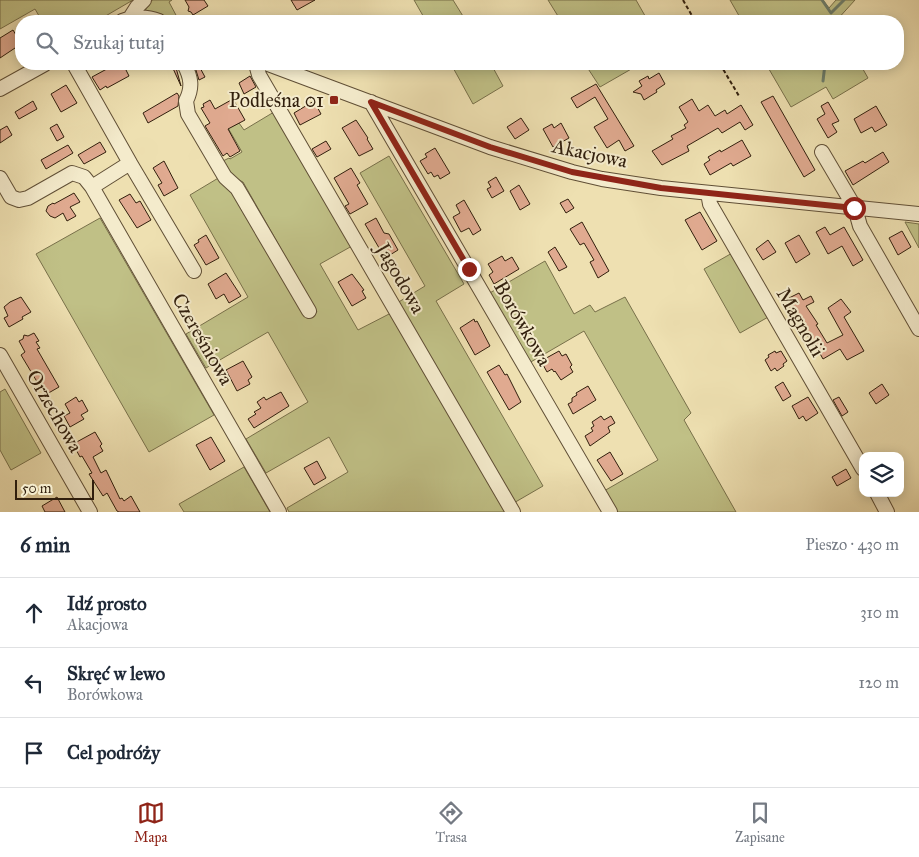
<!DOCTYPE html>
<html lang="pl">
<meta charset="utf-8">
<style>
body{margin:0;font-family:"IM FELL Great Primer",serif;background:#f2f2f3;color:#1f2937}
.controls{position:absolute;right:15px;bottom:15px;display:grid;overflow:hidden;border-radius:10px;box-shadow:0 2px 12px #0003}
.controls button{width:45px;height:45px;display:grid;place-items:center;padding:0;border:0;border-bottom:1px solid #e0e1e3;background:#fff;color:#1f2937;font:25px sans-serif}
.scale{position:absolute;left:15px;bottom:12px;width:79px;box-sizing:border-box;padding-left:5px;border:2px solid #311f0d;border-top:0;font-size:14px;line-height:18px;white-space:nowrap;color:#311f0d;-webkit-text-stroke:4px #f4ebcc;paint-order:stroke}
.stop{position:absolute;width:15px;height:15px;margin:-11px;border:4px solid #8f2418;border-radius:50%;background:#fff}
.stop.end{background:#8f2418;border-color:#fff;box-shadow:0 1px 5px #0008}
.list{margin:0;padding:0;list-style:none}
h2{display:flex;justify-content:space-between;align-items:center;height:65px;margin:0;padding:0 20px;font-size:21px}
h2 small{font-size:16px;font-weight:400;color:#747a83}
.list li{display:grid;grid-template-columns:32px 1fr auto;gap:15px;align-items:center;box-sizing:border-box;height:70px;padding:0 20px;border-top:1px solid #e0e1e3}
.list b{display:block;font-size:19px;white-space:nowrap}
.list p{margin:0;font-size:16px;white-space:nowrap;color:#747a83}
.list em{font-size:16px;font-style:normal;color:#747a83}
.icon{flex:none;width:28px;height:28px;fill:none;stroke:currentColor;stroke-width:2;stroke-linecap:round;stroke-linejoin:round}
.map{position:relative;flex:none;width:919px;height:512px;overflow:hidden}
.search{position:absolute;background:#fff;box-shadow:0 2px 12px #0003;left:15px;right:15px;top:15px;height:55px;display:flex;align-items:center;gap:12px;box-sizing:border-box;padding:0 18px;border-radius:20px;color:#747a83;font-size:19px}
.sheet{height:275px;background:#fff}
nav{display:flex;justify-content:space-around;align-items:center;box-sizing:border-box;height:70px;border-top:1px solid #e0e1e3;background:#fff;font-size:14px;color:#747a83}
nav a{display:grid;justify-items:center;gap:2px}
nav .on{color:#8f2418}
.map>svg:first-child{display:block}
</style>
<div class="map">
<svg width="919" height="512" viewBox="0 0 919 512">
<rect width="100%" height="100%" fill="#eee0b1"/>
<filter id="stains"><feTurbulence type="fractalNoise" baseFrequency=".004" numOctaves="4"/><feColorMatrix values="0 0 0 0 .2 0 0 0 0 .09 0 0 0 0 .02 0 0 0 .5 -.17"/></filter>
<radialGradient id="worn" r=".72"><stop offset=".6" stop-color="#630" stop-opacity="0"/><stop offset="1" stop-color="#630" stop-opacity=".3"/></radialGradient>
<path fill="#c0c086" stroke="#78704a" d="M0,0H133L97,21H42L35,9L0,29Z
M153,0H172L169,2L177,17L186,21H178L143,9L146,4Z
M414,0H453L466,21H426Z
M548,0H636L648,21H561Z
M730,0H823L829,8L836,0H855L836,21H742Z
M451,64H491L503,86L473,104Z
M585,64H640L600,87Z
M766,64H860L868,78L833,99L826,87L791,107Z
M274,112L352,246L320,264L358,330L391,313L510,512H289L287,508L348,472L329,437L266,473L246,439L308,402L268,332L206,368L186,334L248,297L190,195L220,177L236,193L306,317L317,312L243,182L233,177L221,162L229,158L230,159L242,152L228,128L239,123L244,130Z
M389,156L464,284L436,301L543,486L512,504L397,303L425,286L360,173Z
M100,218L214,415L149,452L36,254Z
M905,222L919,224V248Z
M734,252L770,316L740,333L704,269Z
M545,261L574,314L590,305L595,312L625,297L691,413L684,420L736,512H616L604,491L658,460L584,331L529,363L488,294Z
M5,389L41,453L11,470L0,450V392Z
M244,467L270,512H184L179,504Z"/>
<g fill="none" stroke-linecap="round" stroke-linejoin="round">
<path stroke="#6f7e6b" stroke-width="3" d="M822,0L831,13L844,0
M823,81L825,64"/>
</g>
<path fill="#e0aa90" stroke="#311f0d" d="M185,0H204L208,6L193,15L191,12L188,11L189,7Z
M291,0H315L297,10Z
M13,30L16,35L18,34L21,39V44L0,58V38Z
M116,64H123L129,76L107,88L106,86L100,90L92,77Z
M171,64H175L181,86Z
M194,64H198L205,77L199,80Z
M659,73L665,84L656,90L657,92L644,100L641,94L633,92L642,86L639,81L648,76L649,79Z
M250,76L256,87L244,94L239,83Z
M596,84L634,146L625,151L619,140L607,148L594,127L608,119L595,97L577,108L571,98Z
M66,85L77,103L61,112L51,94Z
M177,93L179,96L178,106L148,123L143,113Z
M773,96L815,170L804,177L761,102Z
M233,99L245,120L228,129L240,151L230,157L227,153L223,156L205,126L210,123L201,108L204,107L203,104L210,100L215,109Z
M692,99L699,111L708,105L715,116L725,110L727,114L741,105L753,125L745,130L740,122L722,133L718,128L687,146L689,151L662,165L652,151L673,139L671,136L686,128L684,125L688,122L679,107Z
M33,101L37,109L19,119L15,112Z
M314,101L321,114L300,125L294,113Z
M828,102L839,121L832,124L837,132L828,138L817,119L825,114L821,106Z
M876,106L887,125L875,132L872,127L861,133L854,119Z
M521,118L529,130L515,139L507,127Z
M356,120L368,138L367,139L373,149L359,156L342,128Z
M561,123L569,138L553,147L543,129L552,124L554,128Z
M57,124L64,137L57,141L50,128Z
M7,126L12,135L0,143V130Z
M742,140L751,156L733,166L731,163L710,175L704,164L710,160L708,157L720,150L721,152Z
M326,141L331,149L317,157L312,149Z
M100,142L106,152L84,164L78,155Z
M68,145L73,153L46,169L41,160Z
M435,148L450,173L440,179L438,175L434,177L431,172L428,174L420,161L427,157L425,154Z
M883,152L889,162L853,185L845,171L863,161L865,163Z
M164,161L178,188L164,196L158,185L162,183L153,168Z
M351,168L360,183L357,185L368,204L350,214L345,206L349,204L334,178Z
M496,177L504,191L492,198L487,189L491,187L488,182Z
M519,185L530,204L520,210L510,191Z
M74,193L80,202L70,207L76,216L67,221L63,213L55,218L50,216L46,211L48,206L53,203L54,204Z
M130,194L136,203L140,201L151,220L137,228L119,200Z
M568,199L574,208L566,213L560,203Z
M464,200L481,230L473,235L469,228L461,232L453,217L460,213L456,205Z
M700,212L717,241L702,250L685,220Z
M376,218L384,233L389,234L398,250L385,258L365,224Z
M582,222L609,271L598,278L590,262L594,260L584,243L580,245L570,229Z
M825,227L830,235L844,227L863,260L853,266L842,246L828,254L816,232Z
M902,231L911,247L898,255L889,238Z
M206,235L219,258L206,265L194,245L199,242L198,240Z
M799,235L810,254L796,263L785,243Z
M768,240L776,252L763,260L756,249Z
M555,247L567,267L559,271L548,252Z
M502,256L505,261L512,257L519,269L494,284L489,275L493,272L488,264Z
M226,273L241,296L229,303L224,294L216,299L208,284Z
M352,274L364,290L362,291L366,298L352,306L338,282Z
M799,293L803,300L811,296L814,302L806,306L818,324L816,325L827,343L843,335L828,308L841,299L851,312L844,317L864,351L847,360L840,349L823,359L818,350L816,351L795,313L792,314L785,300Z
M21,297L31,312L22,317L23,319L9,327L4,318L8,316L4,307L10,302Z
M474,319L475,322L477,321L490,346L475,355L460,328Z
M34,333L39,341L36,342L40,348L37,349L59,387L45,395L21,355L25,352L19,341L23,339L24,335L28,336Z
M559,351L562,356L566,354L572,365L570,367L573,372L561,380L555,371L554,372L552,369L547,372L541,361Z
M775,351L776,353L781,351L787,361L783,364L784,366L777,371L775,368L771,371L765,360L769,357L768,355Z
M243,361L252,377L248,380L250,384L237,391L226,370Z
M499,365L505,375L507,374L521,402L509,410L487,372Z
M783,382L791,396L783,401L775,387Z
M882,384L889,395L876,404L869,393Z
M588,386L596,400L573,414L568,404L572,402V398L577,395L576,393Z
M281,392L289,406L254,428L248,419L256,414L254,412L261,408L257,402L264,397L266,400Z
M76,397L79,402L82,400L88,411L81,415L84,419L70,427L64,416L70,413L65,404Z
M808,397L818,413L806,421L803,416L799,419L792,406Z
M839,397L848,412L842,416L833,400Z
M601,416L604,420L611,416L615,423L608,427L610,432L590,446L585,436L593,431L591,428L594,426L592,422Z
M95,432L102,444L100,446L103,451L93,457L101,473L106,470L120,499L122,498L124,501L131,496L140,512H119L117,511L107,493L103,496L89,474L92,473L82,456L80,457L73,444Z
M211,437L225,461L210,470L196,445Z
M610,452L623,474L611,481L597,460Z
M317,461L326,478L314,485L304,468Z
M846,469L851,478L837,486L832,477Z
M57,497L65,512H45L42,506Z"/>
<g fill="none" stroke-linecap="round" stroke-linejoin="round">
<g stroke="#604f36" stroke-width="16">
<path id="minor" d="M130,18L137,7L144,0
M122,21C135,16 146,16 159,21
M74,64L130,163L92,187L279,512
M184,64C191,77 193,87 186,101L188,114L225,177L237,188L309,311
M256,64L259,75L513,512
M268,64L490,147L572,172L602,179L661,188L919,214
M0,89L45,64
M371,102L610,512
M822,152L855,208L860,226L919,329
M130,163L194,271
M0,178L11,197L19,200L28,198L72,173L84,177L92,187
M708,193L710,204L863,469
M0,355L90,512
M877,493L887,512"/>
</g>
<path stroke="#311f0d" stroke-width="2" stroke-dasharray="4 2.5" stroke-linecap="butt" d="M683,0L695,21
M720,64L739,96"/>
<use href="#minor" stroke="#f4ebcc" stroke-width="14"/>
</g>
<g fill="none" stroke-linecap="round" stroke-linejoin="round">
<path stroke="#8f2418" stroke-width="6" d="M469,269L371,102L490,147L572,172L661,188L854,208"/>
</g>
<rect fill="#8f2418" stroke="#f4ebcc" stroke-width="2" x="329" y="95" width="10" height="10" rx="2.5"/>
<g text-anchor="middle" stroke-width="4" stroke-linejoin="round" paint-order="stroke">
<g font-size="20" fill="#311f0d" stroke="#f4ebcc" text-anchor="end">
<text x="324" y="107">Podleśna 01</text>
</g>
<g font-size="20" fill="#311f0d" stroke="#f4ebcc">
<text transform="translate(590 153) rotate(12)" y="7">Akacjowa</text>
<text transform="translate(401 278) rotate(60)" y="7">Jagodowa</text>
<text transform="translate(801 322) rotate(60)" y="7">Magnolii</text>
<text transform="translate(523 323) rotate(60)" y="7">Borówkowa</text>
<text transform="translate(203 339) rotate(60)" y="7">Czereśniowa</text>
<text transform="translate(55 411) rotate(60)" y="7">Orzechowa</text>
</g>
</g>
<rect width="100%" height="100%" filter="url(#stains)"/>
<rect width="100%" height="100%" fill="url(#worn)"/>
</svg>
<div class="controls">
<button><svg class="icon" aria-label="layers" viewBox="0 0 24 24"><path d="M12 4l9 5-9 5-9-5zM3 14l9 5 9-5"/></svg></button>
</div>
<div class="scale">50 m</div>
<div class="stop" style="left:854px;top:208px"></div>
<div class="stop end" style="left:469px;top:269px"></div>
<div class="search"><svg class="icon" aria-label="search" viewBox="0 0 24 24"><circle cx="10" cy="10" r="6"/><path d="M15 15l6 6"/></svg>Szukaj tutaj</div>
</div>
<section class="sheet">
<h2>6 min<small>Pieszo · 430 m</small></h2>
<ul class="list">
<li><svg class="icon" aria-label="ahead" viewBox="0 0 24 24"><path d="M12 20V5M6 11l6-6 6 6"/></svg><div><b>Idź prosto</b><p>Akacjowa</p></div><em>310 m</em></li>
<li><svg class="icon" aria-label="left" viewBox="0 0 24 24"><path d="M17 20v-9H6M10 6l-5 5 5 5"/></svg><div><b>Skręć w lewo</b><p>Borówkowa</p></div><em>120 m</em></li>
<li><svg class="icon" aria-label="arrive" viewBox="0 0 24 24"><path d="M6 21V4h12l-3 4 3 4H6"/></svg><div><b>Cel podróży</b></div></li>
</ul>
</section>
<nav>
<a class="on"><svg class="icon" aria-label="map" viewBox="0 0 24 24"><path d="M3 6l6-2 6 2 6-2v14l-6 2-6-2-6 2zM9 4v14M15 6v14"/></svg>Mapa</a>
<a><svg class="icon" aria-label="directions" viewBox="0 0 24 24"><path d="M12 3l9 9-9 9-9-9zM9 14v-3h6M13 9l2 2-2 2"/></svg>Trasa</a>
<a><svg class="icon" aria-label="saved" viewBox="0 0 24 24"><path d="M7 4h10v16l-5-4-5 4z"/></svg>Zapisane</a>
</nav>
